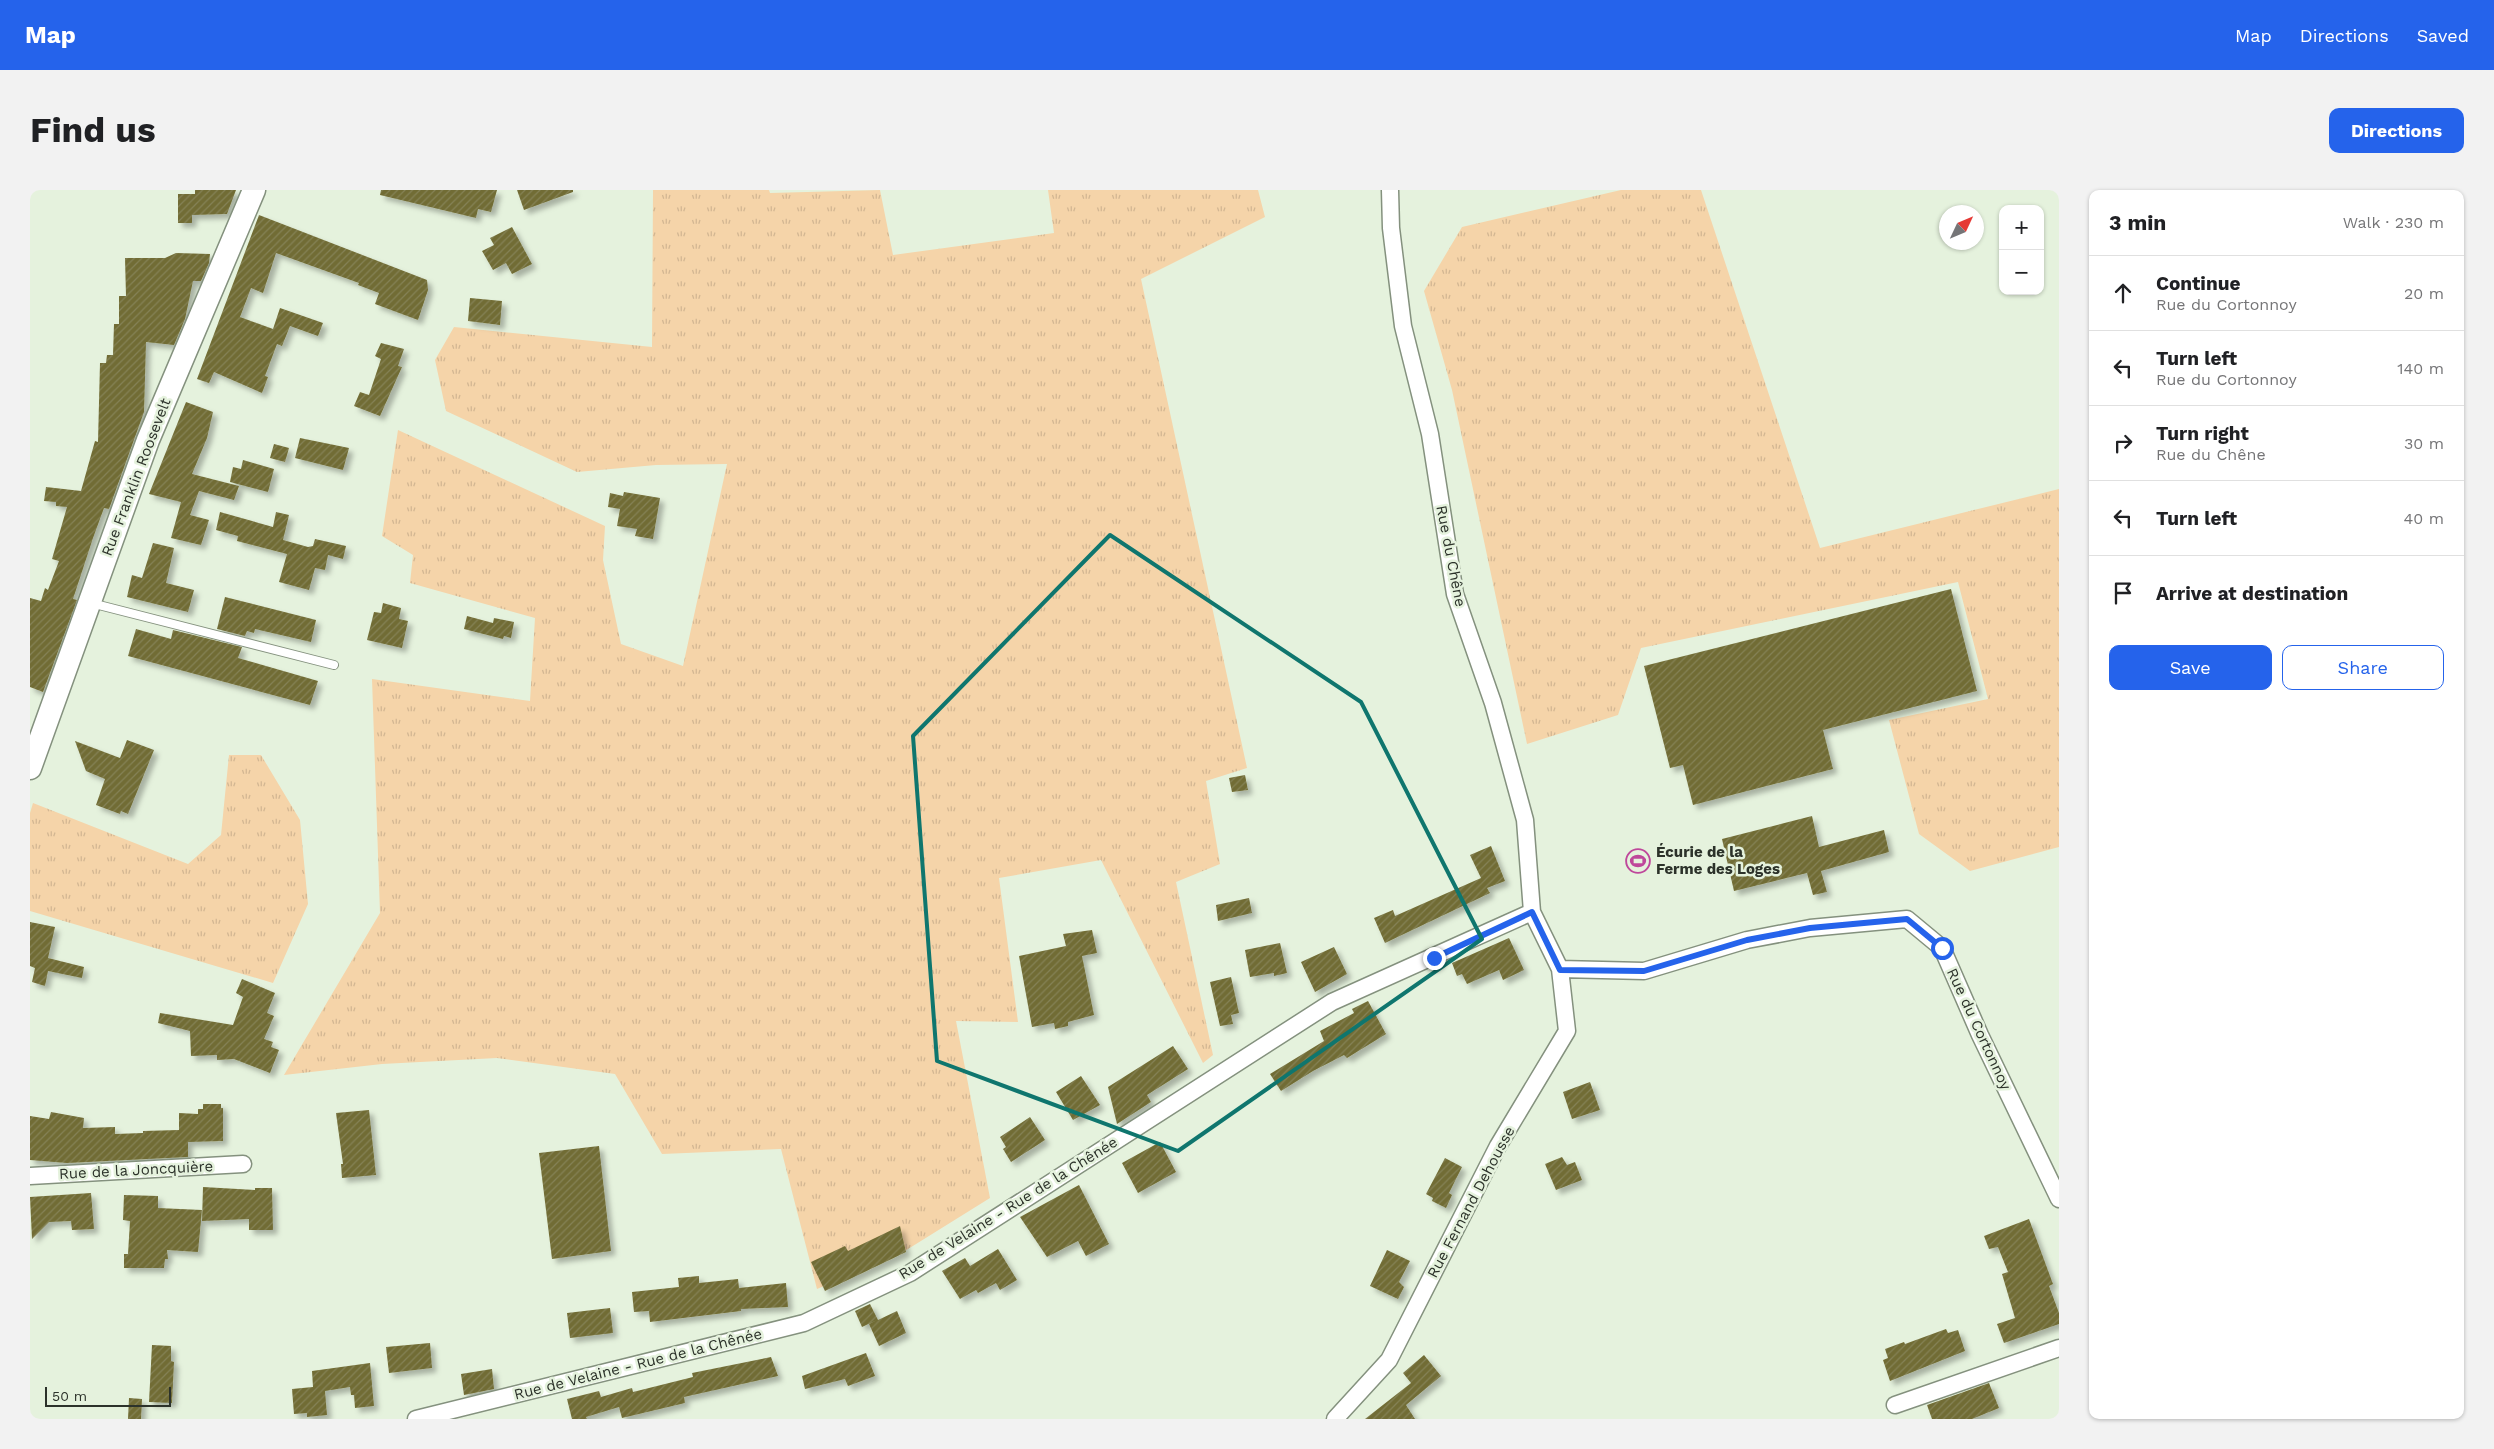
<!DOCTYPE html>
<meta charset="utf-8">
<style>
body{margin:0;font-family:"Work Sans",sans-serif;background:#f2f2f2;color:#202124}
.controls{position:absolute;right:15px;top:15px;display:grid;overflow:hidden;border-radius:10px;box-shadow:0 1px 4px #0004}
.controls button{width:45px;height:45px;display:grid;place-items:center;padding:0;border:0;border-bottom:1px solid #e0e0e0;background:#fff;color:#202124;font:25px sans-serif}
.compass{position:absolute;left:1909px;top:15px;width:45px;height:45px;border-radius:50%;background:#fff;box-shadow:0 1px 4px #0004;rotate:46deg}
.scale{position:absolute;left:15px;bottom:12px;width:126px;box-sizing:border-box;padding-left:5px;border:2px solid #2c322a;border-top:0;font-size:14px;line-height:18px;white-space:nowrap;color:#2c322a;-webkit-text-stroke:4px #e5f2dd;paint-order:stroke}
.stop{position:absolute;width:15px;height:15px;margin:-11px;border:4px solid #2563eb;border-radius:50%;background:#fff}
.stop.end{background:#2563eb;border-color:#fff;box-shadow:0 1px 5px #0008}
.list{margin:0;padding:0;list-style:none}
h2{display:flex;justify-content:space-between;align-items:center;height:65px;margin:0;padding:0 20px;font-size:21px}
h2 small{font-size:16px;font-weight:400;color:#757577}
.list li{display:grid;grid-template-columns:32px 1fr auto;gap:15px;align-items:center;box-sizing:border-box;height:75px;padding:0 20px;border-top:1px solid #e0e0e0}
.list b{display:block;font-size:19px;white-space:nowrap}
.list p{margin:0;font-size:16px;white-space:nowrap;color:#757577}
.list em{font-size:16px;font-style:normal;color:#757577}
.actions{display:flex;gap:10px;padding:15px 20px}
.actions a{flex:1;padding:11px 0;border:1px solid #2563eb;border-radius:10px;text-align:center;font-size:18px;color:#2563eb}
.actions .main{background:#2563eb;color:#fff}
.icon{flex:none;width:28px;height:28px;fill:none;stroke:currentColor;stroke-width:2;stroke-linecap:round;stroke-linejoin:round}
.map{position:relative;flex:none;width:2029px;height:1229px;overflow:hidden;border-radius:10px}
header{display:flex;align-items:center;gap:30px;box-sizing:border-box;height:70px;padding:0 25px;background:#2563eb;color:#fff}
header strong{font-size:24px}
nav{display:flex;gap:28px;margin-inline-start:auto;font-size:18px}
.intro{display:flex;align-items:center;justify-content:space-between;box-sizing:border-box;height:120px;padding:0 30px}
h1{margin:0;font-size:35px}
.button{padding:12px 22px;border-radius:10px;background:#2563eb;color:#fff;font-size:18px;font-weight:700}
main{display:flex;gap:30px;padding:0 30px}
aside{flex:1;background:#fff;border-radius:10px;box-shadow:0 1px 4px #0004}
.map>svg:first-child{display:block}
</style>
<header>
<strong>Map</strong>
<nav><a>Map</a><a>Directions</a><a>Saved</a></nav>
</header>
<div class="intro"><h1>Find us</h1><a class="button">Directions</a></div>
<main>
<div class="map">
<svg width="2029" height="1229" viewBox="0 0 2029 1229">
<defs>
<pattern id="grass-tufts" width="24" height="20" patternUnits="userSpaceOnUse" patternTransform="scale(1.25)"><rect width="24" height="20" fill="#f5d4a9"/><path d="M3 7l-1-3M5 7V3M7 7l1-3M15 17l-1-3M17 17v-4M19 17l1-3" fill="none" stroke="#d2b692"/></pattern>
<pattern id="building-hatch" width="6" height="6" patternUnits="userSpaceOnUse" patternTransform="scale(1.25)"><rect width="6" height="6" fill="#716c34"/><path d="M-1 1l2-2M0 6l6-6M5 7l2-2" fill="none" stroke="#858257"/></pattern>
<filter id="shadow"><feDropShadow dx="4.5" dy="4.5" stdDeviation="2.5" flood-color="#0004"/></filter>
</defs>
<rect width="100%" height="100%" fill="#e5f2dd"/>
<path fill="url(#grass-tufts)" d="M623,0H739L740,3L850,0L863,65L1024,43L1018,0H1228L1235,27L1111,89L1217,578L1176,591L1190,674L1146,692L1183,865L1173,873L1071,670L969,688L988,832L926,831L960,1008L870,1064L787,1099L751,959L632,964L585,884L467,868L352,874L254,885L350,723L342,489L500,511L505,428L380,393L383,365L352,346L368,240L575,336L573,370L591,454L653,476L697,274L626,275L547,282L416,221L405,170L424,137L622,157Z
M1591,0H1671L1790,358L2029,299V657L1940,681L1889,644L1859,530L1958,509L1928,392L1611,458L1588,525L1497,554L1422,200L1394,101L1432,37Z
M199,565H231L270,630L278,714L243,793L0,721V623L3,613L158,674L191,645Z"/>
<path fill="url(#building-hatch)" filter="url(#shadow)" d="M165,0H206L197,24L162,25V33H148V4H165Z
M351,0H467L461,22L448,19L446,28L350,5Z
M487,0H543V2L494,20Z
M229,25L397,90L398,100L388,130L345,114L349,103L328,95L329,93L246,63L233,103L221,98L210,127L243,139L250,118L293,133L288,146L260,136L252,156L247,154L235,186L238,187L232,203L184,182L179,193L167,189Z
M482,37L502,74L482,84L476,73L463,80L452,61L464,55L460,48Z
M146,63L180,64L179,73L171,91H163L155,129L144,155L116,152L114,222L79,319L74,318L63,348L43,409L47,410L13,502L0,497V408L11,411L15,398L18,400L29,371L22,369L37,317L26,316V312L14,311L16,297L51,301L65,251L68,252L70,173H76L77,165H83L84,134H89V106H96L95,68H135Z
M440,108L472,111L470,135L438,131Z
M351,153L374,159L368,176L372,177L350,226L324,216L330,202L339,205L351,169L345,166Z
M156,212L183,222L177,248L162,284L209,296L204,310L169,301L160,325L179,330L171,355L141,348L151,312L119,304Z
M270,248L319,258L313,280L265,268Z
M244,254L259,258L255,272L240,268Z
M213,270L244,279L238,302L200,292L203,277L211,279Z
M594,302L630,308L623,349L605,346L607,339L587,336L590,319L578,317L580,303L593,306Z
M190,322L243,337L246,322L259,325L253,350L278,357L283,356L285,349L316,356L313,369L298,365L295,380L285,378L279,400L249,392L257,364L207,351L208,346L186,340Z
M123,353L144,358L136,393L164,400L158,422L97,407L102,385L112,388Z
M1921,399L1947,501L1793,540L1803,579L1663,615L1653,575L1640,578L1614,476Z
M195,407L286,430L281,452L225,439L224,443L217,441L215,446L187,439Z
M353,413L371,418L369,429L378,431L372,458L337,450L344,422L351,423Z
M437,426L463,433L464,428L484,432L481,448L474,446L473,449L434,439Z
M106,439L141,449L143,440L212,457L208,468L288,491L280,515L98,466Z
M97,550L124,560L98,624L91,621L90,624L66,615L75,589L56,581L45,551L90,568Z
M1215,585L1218,600L1202,602L1199,588Z
M1782,626L1789,657L1854,640L1859,662L1791,681L1797,702L1783,705L1777,683L1704,701L1692,649Z
M1461,656L1475,691L1457,698L1460,703L1355,753L1344,728L1363,720L1365,726L1451,688L1440,665Z
M1219,708L1222,723L1188,731L1186,715Z
M0,732L25,737L18,768L54,777L52,788L18,781L15,796L2,792L5,778L0,776Z
M1062,740L1067,763L1052,766L1064,825L1038,832V836L1025,839L1024,833L1002,837L989,766L1036,756L1033,744Z
M1479,748L1494,780L1473,790L1469,780L1437,794L1432,784L1427,786L1422,773Z
M1250,753L1257,783L1244,786V783L1220,787L1215,760Z
M1304,757L1317,784L1285,802L1271,772Z
M1201,787L1209,823L1201,825L1203,834L1190,836L1180,792Z
M212,789L245,803L237,823L244,826L234,849L243,852L241,857L249,860L240,883L204,869L187,870V865L161,866L160,841L128,833L130,823L203,835L213,807L206,803Z
M1338,811L1356,844L1317,868L1314,865L1283,881L1251,901L1240,884L1294,851L1290,841L1324,823L1322,819Z
M1143,856L1158,879L1117,905L1121,912L1087,934L1078,897Z
M1051,886L1070,915L1043,930L1026,902Z
M1560,892L1570,920L1542,929L1533,902Z
M173,914H191V918H193V951L158,952V967L37,973L0,970V926L19,929L21,922L54,928L53,938L85,937V944L113,943V941L149,940V923L168,924V919H173Z
M339,920L346,985L312,988L311,974H313L306,923Z
M1000,927L1015,950L981,972L973,959L976,957L970,947Z
M1130,952L1146,982L1108,1003L1092,973Z
M569,956L581,1061L522,1069L509,963Z
M1532,967L1537,975L1545,972L1552,990L1526,1000L1515,974Z
M1415,968L1432,977L1419,1003L1422,1005L1416,1018L1402,1011L1403,1008L1396,1004Z
M1049,995L1079,1054L1056,1066L1048,1051L1017,1067L990,1027Z
M173,997L225,1000V998H242L243,1040H219V1029L172,1031Z
M61,1003L64,1039L42,1040L41,1031L19,1032L2,1049L0,1007Z
M94,1005L128,1006V1018L172,1020L168,1062L137,1060L138,1069H135L134,1078H94V1064H98L100,1031L93,1030Z
M1999,1029L2023,1094L2019,1096L2029,1123V1134L1974,1153L1967,1134L1985,1128L1972,1084L1978,1082L1968,1057L1959,1059L1954,1046Z
M870,1036L876,1062L795,1101L781,1072L815,1056L818,1061Z
M968,1059L987,1090L970,1100L966,1093L948,1103L946,1100L930,1109L912,1081L935,1068L940,1076Z
M1357,1060L1380,1071L1369,1092L1374,1097L1368,1109L1340,1096Z
M669,1086V1093L708,1089L709,1098L756,1093L758,1117L711,1119V1121L620,1132L619,1121L604,1122L602,1102L649,1097L648,1088Z
M840,1114L848,1130L867,1121L876,1143L849,1156L839,1134L847,1130L832,1137L825,1121Z
M580,1118L583,1143L540,1148L537,1123Z
M1916,1139L1918,1143L1928,1140L1935,1161L1860,1191L1853,1170L1858,1168L1855,1159L1874,1152L1875,1154Z
M400,1153L402,1178L359,1183L356,1157Z
M122,1155L141,1156V1171L144,1172L142,1213L119,1212Z
M836,1163L845,1186L818,1196L815,1189L775,1199L772,1186Z
M1394,1165L1411,1186L1376,1215L1385,1229H1335L1381,1193L1373,1183Z
M741,1167L748,1186L654,1207L655,1213L592,1228L589,1217L556,1227L557,1229H542L537,1209L569,1201L571,1207L602,1198L603,1202L663,1187L662,1183Z
M340,1173L344,1216L325,1218L324,1205H321L320,1197L295,1201L297,1225L277,1227V1223L264,1224L262,1199L283,1197L282,1181Z
M462,1179L464,1199L434,1205L431,1184Z
M1959,1193L1969,1218L1942,1229H1902L1897,1215Z
M99,1208L112,1209L111,1229H98Z"/>
<g fill="none" stroke-linecap="round" stroke-linejoin="round">
<g stroke="#84917e" stroke-width="10">
<path id="service" d="M61,413L304,475"/>
</g>
<g stroke="#84917e" stroke-width="19">
<path id="minor" d="M1530,779L1614,781L1717,750L1780,738L1877,729L1912,758L1950,845L2029,1009
M0,986L213,974
M1865,1215L2029,1158
M386,1229L774,1133L880,1083L1302,812L1502,722
M1305,1229L1359,1170L1468,956L1537,841L1530,779L1502,722L1495,630L1463,513L1425,404L1400,244L1373,136L1361,38L1360,0"/>
</g>
<g stroke="#84917e" stroke-width="25">
<path id="secondary" d="M0,578L118,250L224,0"/>
</g>
<use href="#service" stroke="#fff" stroke-width="8"/>
<use href="#minor" stroke="#fff" stroke-width="16"/>
<use href="#secondary" stroke="#fff" stroke-width="22"/>
</g>
<g fill="none" stroke-linecap="round" stroke-linejoin="round">
<path stroke="#2563eb" stroke-width="6" d="M1404,768L1502,722L1530,780L1614,781L1717,750L1780,738L1877,729L1912,758"/>
</g>
<path fill="none" stroke="#0f766e" stroke-width="4" stroke-linejoin="round" d="M1080,345L1331,512L1452,749L1148,961L907,871L883,546Z"/>
<defs>
<g id="stadium-ring" transform="scale(1.25)"><circle r="9.5" fill="#e5f2dd" stroke="#bf479b" stroke-width="1.5"/><path d="M0-5a6.5 5 0 1 0 0 10a6.5 5 0 1 0 0-10ZM-3.5-1.8h7v3.6h-7Z" fill="#bf479b"/></g>
</defs>
<g fill-rule="evenodd">
<use href="#stadium-ring" x="1608" y="671"/>
</g>
<g text-anchor="middle" stroke-width="5" stroke-linejoin="round" paint-order="stroke">
<g font-size="15" fill="#2c322a" stroke="#e5f2dd">
<text transform="translate(106 287) rotate(-69)" y="5">Rue Franklin Roosevelt</text>
<text transform="translate(1421 366) rotate(79)" y="5">Rue du Chêne</text>
<text transform="translate(1949 839) rotate(65)" y="5">Rue du Cortonnoy</text>
<text transform="translate(106 980) rotate(-3)" y="5">Rue de la Joncquière</text>
<text transform="translate(1441 1012) rotate(-62)" y="5">Rue Fernand Dehousse</text>
<text transform="translate(978 1018) rotate(-32)" y="5">Rue de Velaine - Rue de la Chênée</text>
<text transform="translate(608 1174) rotate(-14)" y="5">Rue de Velaine - Rue de la Chênée</text>
</g>
<g font-size="15" font-weight="bold" fill="#2c322a" stroke="#e5f2dd" text-anchor="start">
<text x="1626" y="667">Écurie de la<tspan x="1626" dy="17">Ferme des Loges</tspan></text>
</g>
</g>
</svg>
<div class="controls">
<button>+</button>
<button>−</button>
</div>
<svg class="compass" viewBox="-18 -18 36 36"><path d="M0-13l5 13h-10z" fill="#e53935"/><path d="M0 13l5-13h-10z" fill="#757577"/></svg>
<div class="scale">50 m</div>
<div class="stop" style="left:1912px;top:758px"></div>
<div class="stop end" style="left:1404px;top:768px"></div>
</div>
<aside>
<h2>3 min<small>Walk · 230 m</small></h2>
<ul class="list">
<li><svg class="icon" aria-label="ahead" viewBox="0 0 24 24"><path d="M12 20V5M6 11l6-6 6 6"/></svg><div><b>Continue</b><p>Rue du Cortonnoy</p></div><em>20 m</em></li>
<li><svg class="icon" aria-label="left" viewBox="0 0 24 24"><path d="M17 20v-9H6M10 6l-5 5 5 5"/></svg><div><b>Turn left</b><p>Rue du Cortonnoy</p></div><em>140 m</em></li>
<li><svg class="icon" aria-label="right" viewBox="0 0 24 24"><path d="M7 20v-9h11M14 6l5 5-5 5"/></svg><div><b>Turn right</b><p>Rue du Chêne</p></div><em>30 m</em></li>
<li><svg class="icon" aria-label="left" viewBox="0 0 24 24"><path d="M17 20v-9H6M10 6l-5 5 5 5"/></svg><div><b>Turn left</b></div><em>40 m</em></li>
<li><svg class="icon" aria-label="arrive" viewBox="0 0 24 24"><path d="M6 21V4h12l-3 4 3 4H6"/></svg><div><b>Arrive at destination</b></div></li>
</ul>
<div class="actions"><a class="main">Save</a><a>Share</a></div>
</aside>
</main>
